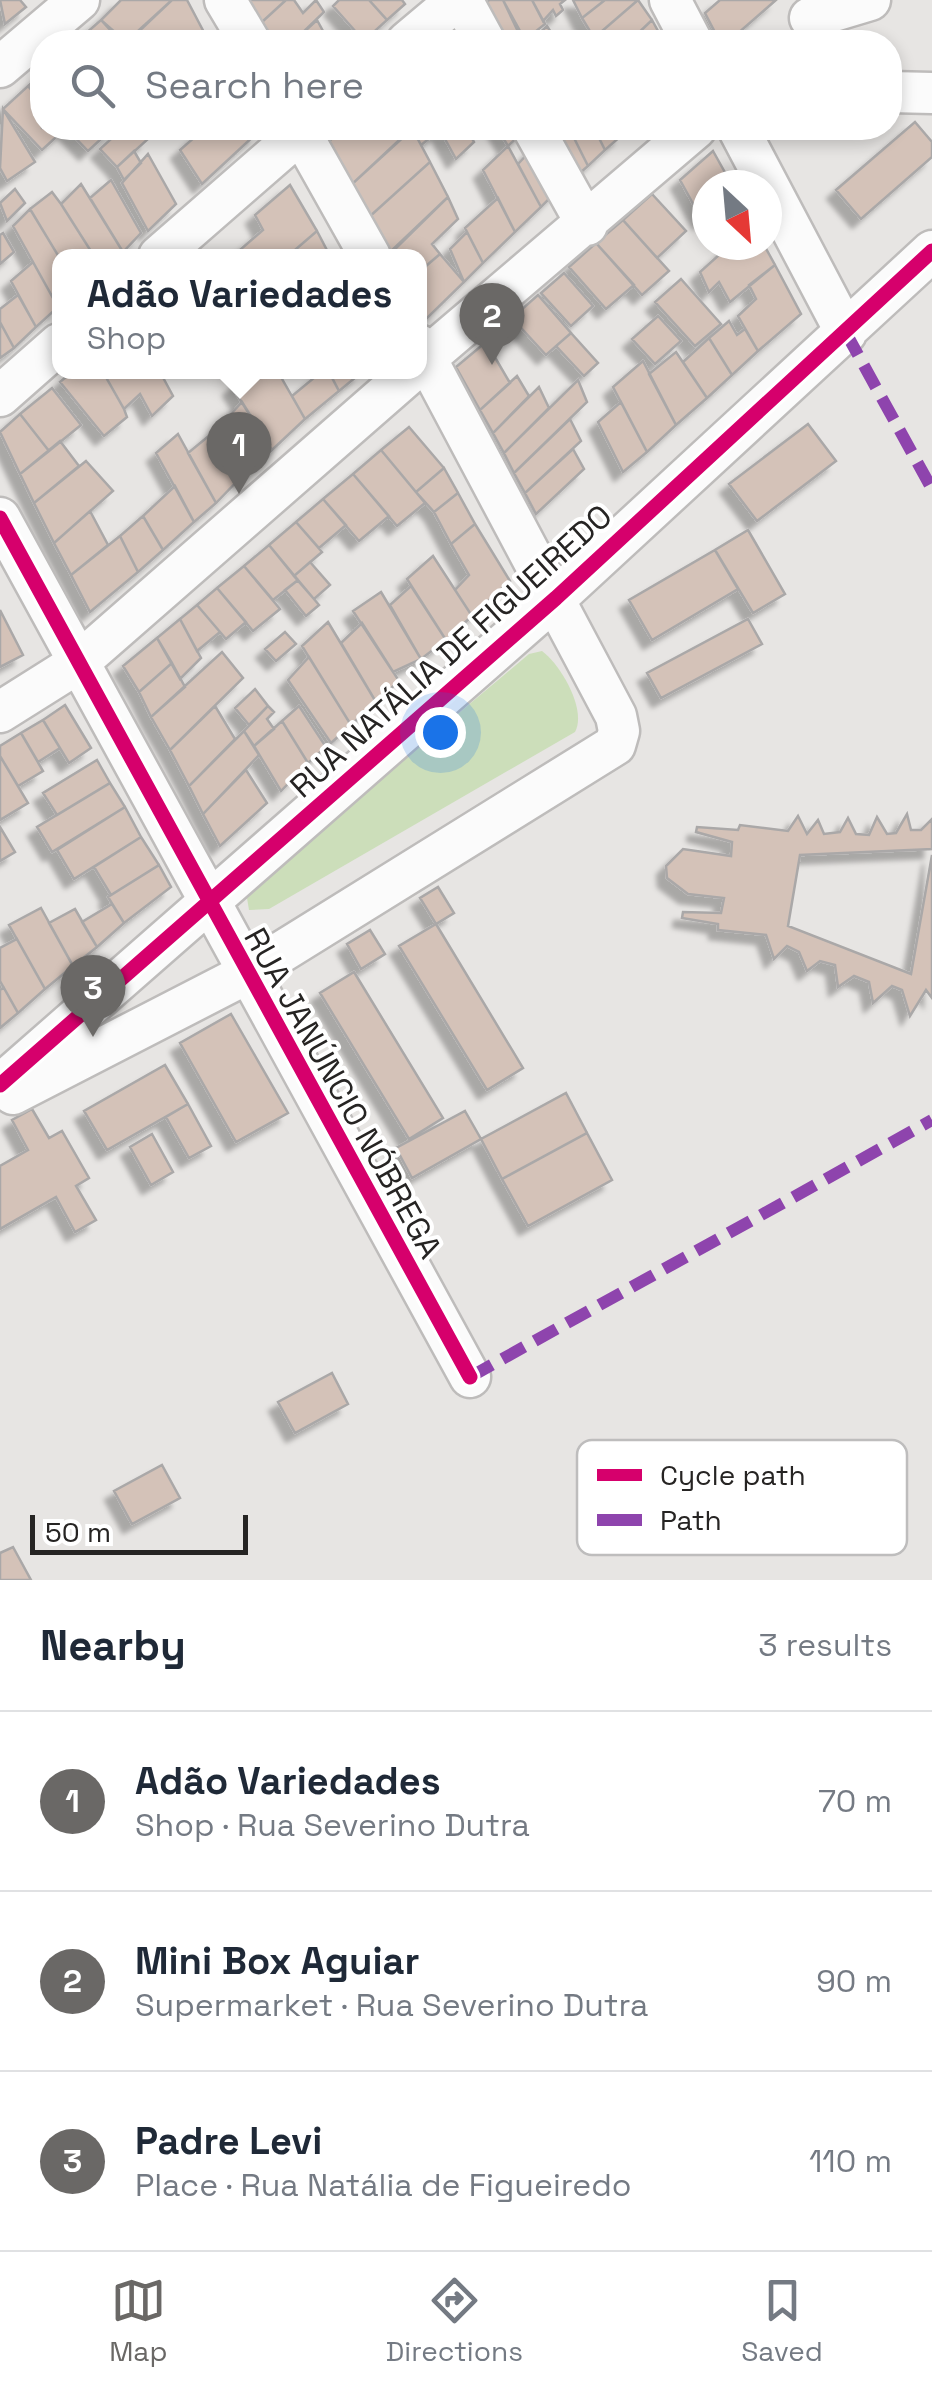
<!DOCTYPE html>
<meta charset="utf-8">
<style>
body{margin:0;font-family:"Space Grotesk",sans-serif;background:#f2f2f3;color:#1f2937}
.compass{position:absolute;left:692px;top:170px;width:90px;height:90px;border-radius:50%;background:#fff;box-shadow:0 5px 15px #0003;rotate:154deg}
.scale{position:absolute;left:30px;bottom:25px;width:218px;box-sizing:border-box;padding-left:10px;border:5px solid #262423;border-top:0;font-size:28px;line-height:35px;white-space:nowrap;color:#262423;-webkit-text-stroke:8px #fff;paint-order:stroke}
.you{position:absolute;left:440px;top:732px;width:35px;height:35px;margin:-25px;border:8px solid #fff;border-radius:50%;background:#1a73e8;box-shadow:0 0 0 15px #1a73e833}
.badge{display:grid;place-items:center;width:65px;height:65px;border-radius:50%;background:#6a6866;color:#fff;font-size:32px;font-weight:700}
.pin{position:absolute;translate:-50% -82px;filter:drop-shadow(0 2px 5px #0008)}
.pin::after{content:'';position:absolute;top:52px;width:35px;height:30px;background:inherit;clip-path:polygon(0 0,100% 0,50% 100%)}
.popup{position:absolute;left:52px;top:249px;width:375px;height:130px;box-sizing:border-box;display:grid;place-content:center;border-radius:20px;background:#fff;filter:drop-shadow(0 2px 8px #0005);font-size:32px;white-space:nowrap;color:#747a83}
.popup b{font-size:38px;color:#1f2937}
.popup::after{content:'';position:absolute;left:50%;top:100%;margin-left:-20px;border:20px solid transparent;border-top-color:#fff}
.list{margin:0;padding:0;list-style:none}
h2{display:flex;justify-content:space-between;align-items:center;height:130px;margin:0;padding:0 40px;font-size:42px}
h2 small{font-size:32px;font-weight:400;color:#747a83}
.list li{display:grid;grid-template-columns:65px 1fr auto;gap:30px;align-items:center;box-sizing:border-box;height:180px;padding:0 40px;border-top:2px solid #e0e1e3}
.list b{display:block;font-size:38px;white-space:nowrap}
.list p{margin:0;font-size:32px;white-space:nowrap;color:#747a83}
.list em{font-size:32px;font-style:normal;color:#747a83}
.icon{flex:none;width:55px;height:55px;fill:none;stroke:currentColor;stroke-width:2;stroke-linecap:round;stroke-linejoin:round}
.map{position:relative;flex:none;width:932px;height:1580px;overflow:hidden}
.search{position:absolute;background:#fff;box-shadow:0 5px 15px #0003;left:30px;right:30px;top:30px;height:110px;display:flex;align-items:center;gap:25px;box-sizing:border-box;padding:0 35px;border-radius:40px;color:#747a83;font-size:38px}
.sheet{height:670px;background:#fff}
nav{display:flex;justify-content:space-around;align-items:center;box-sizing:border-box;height:140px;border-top:2px solid #e0e1e3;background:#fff;font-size:28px;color:#747a83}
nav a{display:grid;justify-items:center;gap:5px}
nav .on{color:#6a6866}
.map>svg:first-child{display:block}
</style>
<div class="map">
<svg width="932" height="1580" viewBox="0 0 932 1580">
<defs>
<filter id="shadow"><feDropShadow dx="-9" dy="9" stdDeviation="2.5" flood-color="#0004"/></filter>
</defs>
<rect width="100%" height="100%" fill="#e7e5e3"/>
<path fill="#ccdeba" d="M542,651C561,665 587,710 575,732L269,909L249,910L246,892L529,654Z"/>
<path fill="#d4c2b8" stroke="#aaa8a8" stroke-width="2.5" filter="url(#shadow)" d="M0,0H20L26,7L5,24Z
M121,0H172L126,42L101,20Z
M172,0H187L207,38L203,42H143L135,35Z
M248,0H286L262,22Z
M286,0H294L303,13L316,0L324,12L293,42H274L262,22Z
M339,0H369L387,20L364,41L333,6Z
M369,0H402L405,4L387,20Z
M489,0H503L523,42H499L479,9Z
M503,0H532L545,24L525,40Z
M532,0H565L560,4L563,10L556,16L553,10L543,21Z
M573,0H605L582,18Z
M605,0H638L594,38L582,18Z
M638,0L652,20L629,42H597L594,38Z
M720,0H776L728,42H720L705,13Z
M101,20L121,42H76Z
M317,20L329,42H293Z
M652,20L664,42H629Z
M547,26L557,42H530Z
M42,73V102L28,86Z
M28,86L42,102V128H66L42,150L3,109Z
M3,109L35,162L7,181L0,168Z
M915,122L932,142V157L861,219L836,190Z
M66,128H113L88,151Z
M123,128H138L148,139L117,167L100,149Z
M205,128H254L257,133L202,184L180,150Z
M344,128H406L409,132L350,186L328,142Z
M412,128H466L474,142L456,159L440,130L421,145Z
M412,128L430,162L368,218L350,186Z
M497,128H525L526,129L508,146Z
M546,128H569L588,166L573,179Z
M569,128H594L605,150L588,166Z
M594,128H618L622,135L605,150Z
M508,146L541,207L515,232L483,170Z
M535,146L559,189L541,207L518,164Z
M134,151L141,163L124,180L117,167Z
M713,151L732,185H707V216L702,220L680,180Z
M148,154L176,204L148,231L122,183Z
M430,162L448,197L387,255L368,218Z
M111,180L141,233L123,252L90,198Z
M81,184L123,252L117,256H94L61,204Z
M290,185L317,231L288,256H233L263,230L255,215Z
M15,189L25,203L7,221L0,203Z
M52,192L61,204L94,256L59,257L30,209Z
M652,194L686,231L657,258L623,220Z
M448,197L458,219L432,244L440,254L419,272V256H388Z
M498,198L515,232L483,263L465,228Z
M30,209L59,257L58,307L13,226Z
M623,220L669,271L642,295L596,243Z
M317,231L330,256H288Z
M467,232L483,263L464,282L450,249Z
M3,233L14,252L0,264V235Z
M596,243L634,285L606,309L569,267Z
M730,245H764L775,265L730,302L719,282L709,292L700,272Z
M440,254L464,282L423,322L419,272Z
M33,262L58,307L36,327L11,281Z
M775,265L801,314L758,351L738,316L756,299L749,285Z
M564,273L593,306L571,326L541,293Z
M681,279L721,324L695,346L655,302Z
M18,295L36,327L14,348L0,322V309Z
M538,295L571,333L546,355L512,318Z
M658,316L681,341L655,364L632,339Z
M729,321L737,335L745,329L758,351L732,375L709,338Z
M0,322L14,348L0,358Z
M571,333L598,363L584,376L556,346Z
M709,338L732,375L707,398L683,362Z
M486,342L510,383L480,410L456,367Z
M676,352L707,398L676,425L649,374Z
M643,361L676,425L647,452L613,387Z
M72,372H103L124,409L127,417L104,436L60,382Z
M103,372H160L173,396L152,416L140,394L124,409Z
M250,372H278L305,419L272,450L232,387Z
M321,372H329L339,391L305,419L292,396Z
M329,372H362L339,391Z
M517,376L529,396L493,433L480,410Z
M578,380L587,402L514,473L504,453Z
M539,387L549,408L504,453L493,433Z
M52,388L81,425L49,451L20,414Z
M242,402L272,450L242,476L216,430Z
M621,402L647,452L623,472L598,422Z
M20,414L49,451L20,474L0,432Z
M570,419L581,441L525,493L514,473Z
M808,424L836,461L757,521L729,484Z
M409,427L444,468L416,492L381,450Z
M216,430L242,476L216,503L188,453Z
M178,434L216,503L194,522L156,453Z
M60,441L79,466L34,503L20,474Z
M573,449L584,469L536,514L525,493Z
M381,450L425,503L397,526L353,474Z
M86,461L113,491L54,543L34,503Z
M444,468L458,493L434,512L416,492Z
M353,474L389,516L359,541L323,499Z
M175,486L194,522L163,550L143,516Z
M458,493L475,524L451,544L434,512Z
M323,499L346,525L319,548L296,522Z
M90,511L108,545L71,575L54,543Z
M143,516L163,550L138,572L120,536Z
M296,522L322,552L294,576L269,545Z
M475,524L510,581L472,616L455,590L469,575L451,544Z
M748,530L785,594L753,613L715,550Z
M120,536L138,572L90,612L71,575Z
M269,545L298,580L273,600L244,566Z
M715,550L738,589L652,640L629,600Z
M433,556L472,616L446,640L407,579Z
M310,562L330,585L314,599L294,576Z
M244,566L280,609L253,631L217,588Z
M298,580L319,605L306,616L285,590Z
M411,586L446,640L421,659L390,605Z
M217,588L246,622L226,639L197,605Z
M381,592L421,659L393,672L353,611Z
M197,605L220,632L197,651L180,619Z
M0,610L23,655L0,667Z
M180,619L201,658L180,679L157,638Z
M748,619L762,644L661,698L647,673Z
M328,622L376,702L351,725L302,646Z
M362,623L399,681L376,702L341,643Z
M285,632L296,644L276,661L265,649Z
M157,638L172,663L139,692L123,666Z
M222,652L243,678L170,750L151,717Z
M309,657L351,725L331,743L288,680Z
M172,663L185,687L151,717L139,692Z
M255,689L268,706L249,725L235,708Z
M65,705L91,748L69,763L43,720Z
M215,706L235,739L189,786L170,750Z
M268,706L274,712L267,719L274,729L254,746L244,731Z
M299,706L326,747L308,763L282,721Z
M43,720L60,748L38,762L21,733Z
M282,721L308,763L281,791L254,746Z
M244,731L259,755L203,814L189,786Z
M21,733L43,771L18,786L0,756V746Z
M0,756L28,803L0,820Z
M97,760L110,783L57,815L43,793Z
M246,770L267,803L220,846L203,814Z
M110,783L125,807L52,852L37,827Z
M125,807L141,837L74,879L57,850Z
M907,814L911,830H921L932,819V849L800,855L788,926L911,974L932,855V998L926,990L910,1016L902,990L892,986L873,1003L869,982L854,976L838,987L835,965L820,961L807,971L799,952L787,946L774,959L766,935L718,930V924L682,918L683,912L721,913L724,898L688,894L667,878L666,866L683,849L731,856L732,842L696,832L697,827L738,830L740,825L788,831L798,816L807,834L818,820L824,834L840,832L848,818L856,834L869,835L877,817L887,834L896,833Z
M0,827L15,852L0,861Z
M141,837L159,865L111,895L94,867Z
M159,865L171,887L124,923L108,897Z
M438,887L454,913L436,924L420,898Z
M112,904L124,923L97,947L82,922Z
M41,908L73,966L45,989L9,925Z
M75,909L97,947L73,966L49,923Z
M436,924L523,1068L487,1090L399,946Z
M370,930L385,954L361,969L347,944Z
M17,939L45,989L18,1013L0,981V948Z
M354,972L443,1118L409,1139L320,993Z
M4,988L18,1013L0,1028V990Z
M231,1014L288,1113L236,1142L180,1043Z
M165,1065L188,1104L107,1150L84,1111Z
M566,1093L587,1133L502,1179L481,1139Z
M188,1104L211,1146L189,1158L166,1117Z
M32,1109L49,1138L62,1131L89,1178L76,1186L96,1220L75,1232L56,1197L0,1229V1166L28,1150L12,1120Z
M465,1111L481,1139L412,1178L396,1148Z
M587,1133L612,1180L528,1226L502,1179Z
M152,1134L173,1172L151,1185L130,1147Z
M332,1373L348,1404L295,1433L278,1402Z
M162,1465L180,1498L132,1524L114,1491Z
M13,1547L31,1580H0V1553Z"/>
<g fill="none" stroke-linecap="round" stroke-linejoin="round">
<g stroke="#bebcbb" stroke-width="45">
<path id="minor" d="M225,0L250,42
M462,0L485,42
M670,0L692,42
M810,18L870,0
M407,42L457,0
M0,67L79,0
M890,92L932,93
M298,128L370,256
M533,128L587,225
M738,128L846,333
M159,256L306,128
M419,364L696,128
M0,396L59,344
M0,518L470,1377
M0,712L78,663L411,372
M0,1085L556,598L932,251
M13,1094L246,974L615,745L619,731L616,716L419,345"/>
</g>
<use href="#minor" stroke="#fbfbfb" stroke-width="40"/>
<path stroke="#8e44ad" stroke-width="12" stroke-dasharray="25 12" stroke-linecap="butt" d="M846,333L932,489
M470,1377L932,1120"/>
<g stroke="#fff" stroke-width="21">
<path id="cycleway" d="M0,518L470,1377
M0,1085L556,598L932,251"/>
</g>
<use href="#cycleway" stroke="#d6006c" stroke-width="15"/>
</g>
<g text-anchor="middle" stroke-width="8" stroke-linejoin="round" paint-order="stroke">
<g font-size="32" fill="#262423" stroke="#fff">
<text transform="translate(451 651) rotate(-42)" y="11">RUA NATÁLIA DE FIGUEIREDO</text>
<text transform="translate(343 1093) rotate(61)" y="11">RUA JANÚNCIO NÓBREGA</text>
</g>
</g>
<rect x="577" y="1440" width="330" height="115" rx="15" fill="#fff" stroke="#bebdbd" stroke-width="2.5"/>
<rect x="597" y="1469" width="45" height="12" fill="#d6006c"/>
<rect x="597" y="1514" width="45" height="12" fill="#8e44ad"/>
<g font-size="28" fill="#262423">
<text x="660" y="1485">Cycle path</text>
<text x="660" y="1530">Path</text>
</g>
</svg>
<svg class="compass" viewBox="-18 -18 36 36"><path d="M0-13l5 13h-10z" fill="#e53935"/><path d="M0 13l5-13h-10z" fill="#747a83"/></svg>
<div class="scale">50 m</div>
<div class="you"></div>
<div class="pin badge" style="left:239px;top:494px">1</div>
<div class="popup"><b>Adão Variedades</b>Shop</div>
<div class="pin badge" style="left:492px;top:365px">2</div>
<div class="pin badge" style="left:93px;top:1037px">3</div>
<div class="search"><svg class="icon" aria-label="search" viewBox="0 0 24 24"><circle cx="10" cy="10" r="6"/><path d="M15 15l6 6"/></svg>Search here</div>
</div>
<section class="sheet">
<h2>Nearby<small>3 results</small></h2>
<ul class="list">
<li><span class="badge">1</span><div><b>Adão Variedades</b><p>Shop · Rua Severino Dutra</p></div><em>70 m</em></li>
<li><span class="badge">2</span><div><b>Mini Box Aguiar</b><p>Supermarket · Rua Severino Dutra</p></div><em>90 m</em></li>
<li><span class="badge">3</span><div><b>Padre Levi</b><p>Place · Rua Natália de Figueiredo</p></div><em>110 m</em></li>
</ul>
</section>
<nav>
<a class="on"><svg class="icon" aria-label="map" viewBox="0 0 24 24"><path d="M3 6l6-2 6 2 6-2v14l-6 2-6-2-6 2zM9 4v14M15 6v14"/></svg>Map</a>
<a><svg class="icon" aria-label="directions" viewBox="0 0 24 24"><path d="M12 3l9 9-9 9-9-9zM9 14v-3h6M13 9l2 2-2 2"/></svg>Directions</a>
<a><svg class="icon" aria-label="saved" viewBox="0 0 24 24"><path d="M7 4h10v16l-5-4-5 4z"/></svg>Saved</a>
</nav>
